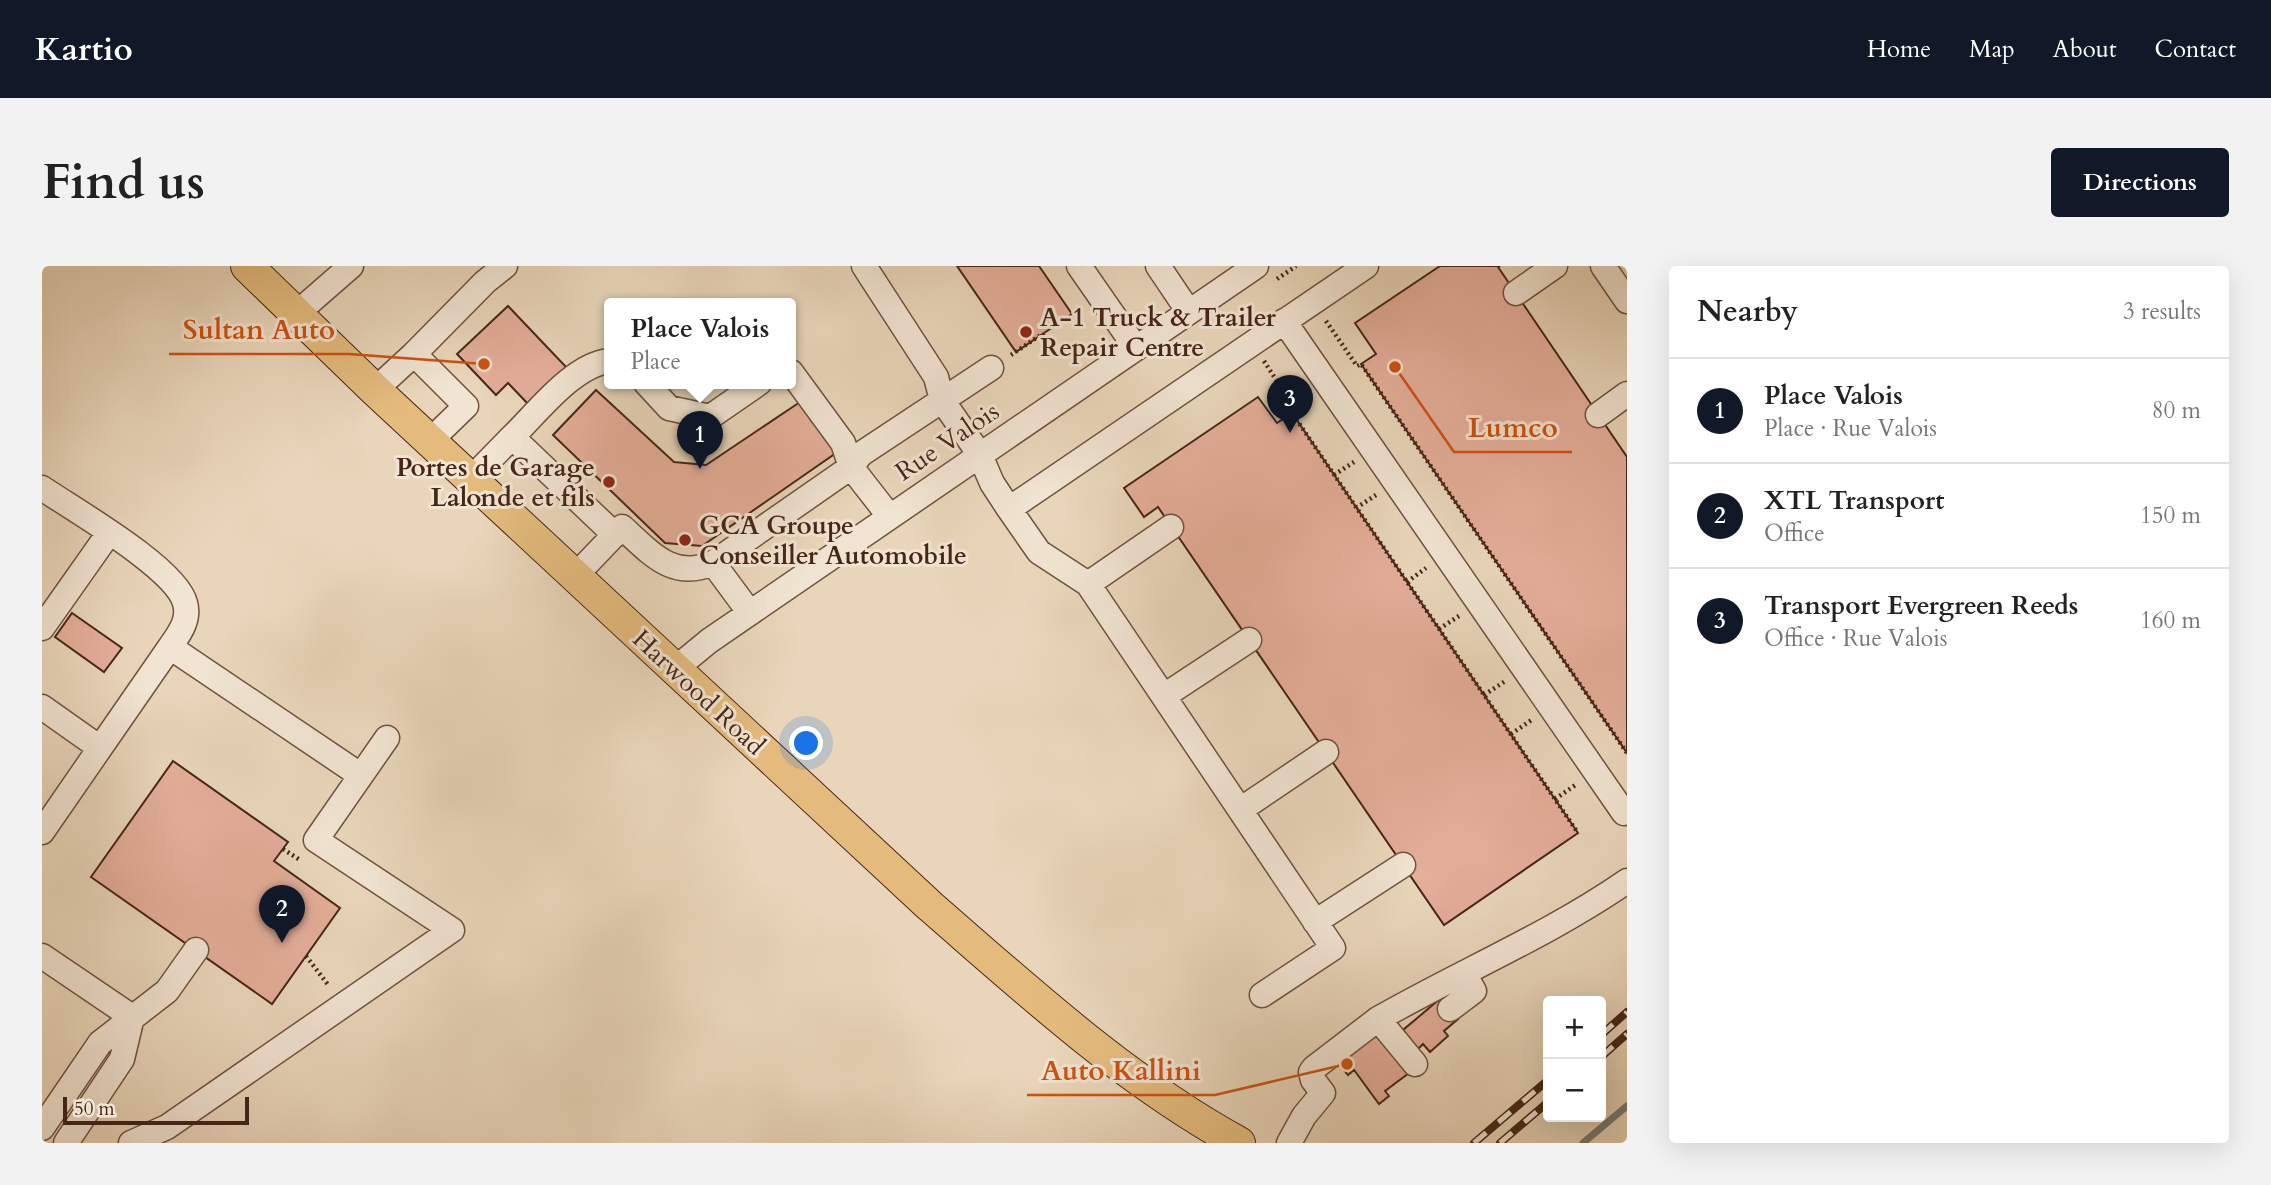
<!DOCTYPE html>
<meta charset="utf-8">
<style>
body{margin:0;font-family:Cardo,serif;background:#f2f2f2;color:#222}
.controls{position:absolute;right:21px;bottom:21px;display:grid;overflow:hidden;border-radius:7px;box-shadow:0 7px 28px #0002}
.controls button{width:63px;height:63px;display:grid;place-items:center;padding:0;border:0;border-bottom:2px solid #e0e0e0;background:#fff;color:#222;font:35px sans-serif}
.scale{position:absolute;left:21px;bottom:18px;width:186px;box-sizing:border-box;padding-left:7px;border:4px solid #472618;border-top:0;font-size:19px;line-height:24px;white-space:nowrap;color:#472618;-webkit-text-stroke:5px #f1e4d2;paint-order:stroke}
.you{position:absolute;left:765px;top:478px;width:24px;height:24px;margin:-18px;border:5px solid #fff;border-radius:50%;background:#1a73e8;box-shadow:0 0 0 10px #1a73e833}
.badge{display:grid;place-items:center;width:46px;height:46px;border-radius:50%;background:#111827;color:#fff;font-size:23px;font-weight:700}
.pin{position:absolute;translate:-50% -58px;filter:drop-shadow(0 2px 4px #0008)}
.pin::after{content:'';position:absolute;top:37px;width:24px;height:21px;background:inherit;clip-path:polygon(0 0,100% 0,50% 100%)}
.popup{position:absolute;left:562px;top:32px;width:192px;height:91px;box-sizing:border-box;display:grid;place-content:center;border-radius:7px;background:#fff;filter:drop-shadow(0 2px 5px #0005);font-size:23px;white-space:nowrap;color:#767676}
.popup b{font-size:26px;color:#222}
.popup::after{content:'';position:absolute;left:50%;top:100%;margin-left:-14px;border:14px solid transparent;border-top-color:#fff}
.list{margin:0;padding:0;list-style:none}
h2{display:flex;justify-content:space-between;align-items:center;height:91px;margin:0;padding:0 28px;font-size:30px}
h2 small{font-size:23px;font-weight:400;color:#767676}
.list li{display:grid;grid-template-columns:46px 1fr auto;gap:21px;align-items:center;box-sizing:border-box;height:105px;padding:0 28px;border-top:2px solid #e0e0e0}
.list b{display:block;font-size:26px;white-space:nowrap}
.list p{margin:0;font-size:23px;white-space:nowrap;color:#767676}
.list em{font-size:23px;font-style:normal;color:#767676}
.map{position:relative;flex:none;width:1585px;height:877px;overflow:hidden;border-radius:7px}
header{display:flex;align-items:center;gap:42px;box-sizing:border-box;height:98px;padding:0 35px;background:#111827;color:#fff}
header strong{font-size:33px}
nav{display:flex;gap:38px;margin-inline-start:auto;font-size:24px}
.intro{display:flex;align-items:center;justify-content:space-between;box-sizing:border-box;height:168px;padding:0 42px}
h1{margin:0;font-size:49px}
.button{padding:18px 32px;border-radius:7px;background:#111827;color:#fff;font-size:24px;font-weight:700}
main{display:flex;gap:42px;padding:0 42px}
aside{flex:1;background:#fff;border-radius:7px;box-shadow:0 7px 28px #0002}
.map>svg:first-child{display:block}
</style>
<header>
<strong>Kartio</strong>
<nav><a>Home</a><a>Map</a><a>About</a><a>Contact</a></nav>
</header>
<div class="intro"><h1>Find us</h1><a class="button">Directions</a></div>
<main>
<div class="map">
<svg width="1585" height="877" viewBox="0 0 1585 877">
<rect width="100%" height="100%" fill="#e9d6ba"/>
<filter id="stains"><feTurbulence type="fractalNoise" baseFrequency=".00286" numOctaves="4"/><feColorMatrix values="0 0 0 0 .2 0 0 0 0 .09 0 0 0 0 .02 0 0 0 .5 -.17"/></filter>
<radialGradient id="worn" r=".72"><stop offset=".6" stop-color="#630" stop-opacity="0"/><stop offset="1" stop-color="#630" stop-opacity=".3"/></radialGradient>
<g fill="none" stroke-linecap="round" stroke-linejoin="round">
<path stroke="#787e76" stroke-width="7" d="M1541,877L1585,840"/>
</g>
<path fill="#e4ae99" stroke="#472618" stroke-width="2" d="M915,0H997L1030,48L974,86Z
M1398,0H1458L1456,1L1585,191V487L1319,98L1334,88L1313,57Z
M466,40L525,102L487,139L466,117L454,129L415,88Z
M554,124L632,196L664,199L758,136L794,187L660,280L623,277L511,169Z
M1216,131L1235,157L1250,147L1536,567L1402,659L1116,241L1102,251L1082,222Z
M30,347L80,382L62,406L13,371Z
M131,495L246,576L232,595L298,642L230,738L49,611Z
M1399,732L1416,753L1402,765L1406,770L1388,786L1381,778L1376,783L1361,764Z
M1334,764L1367,807L1343,825L1347,830L1337,838L1312,804L1306,809L1294,794Z"/>
<g fill="none" stroke-linecap="round" stroke-linejoin="round">
<g stroke="#705240" stroke-width="27">
<path id="minor" d="M822,0L894,111L900,134L938,189L950,217L967,243L1324,0
M1037,0L1094,82
M1116,0L1147,46
M1561,0L1585,35
M1474,27L1513,0
M254,48L309,0
M1242,55L1582,547L1585,546
M372,88L443,16L463,0
M749,106L801,177L809,201
M604,117L627,142L668,151L717,117
M333,124L372,88L424,140L388,175
M1556,149L1585,128
M470,171C495,147 531,99 567,95
M809,201L819,188L949,102
M429,213L470,171L573,269
M0,222C32,244 134,302 143,337C148,354 137,368 128,381
M967,243L997,286L1046,318L1291,682L1220,729
M671,297L708,347
M533,310L580,261C608,286 630,315 671,297L809,201L848,251
M1046,318L1129,261
M0,362L67,267
M633,403L667,375L1214,0
M1122,430L1207,374
M0,441L58,482L0,566
M58,482L128,381L318,509
M1198,544L1284,486
M1273,656L1361,599
M0,690L90,751
M1408,743L1432,725L1422,707
M1336,753C1418,706 1507,669 1585,615
M0,862L58,777L125,725L154,684
M24,877L80,793L90,751
M89,877L125,861L410,664L274,574L345,472
M1247,877L1262,850L1281,827L1271,814L1269,806L1272,802L1336,753L1373,798"/>
</g>
<g stroke="#472618" stroke-width="34">
<path id="major" d="M205,0L333,124L888,640C986,725 1082,814 1197,877"/>
</g>
<path stroke="#472618" stroke-width="4.5" stroke-dasharray="2 3.5" stroke-linecap="butt" d="M1235,13L1254,0
M1284,55L1315,100L1319,98L1585,487
M969,89L1000,68L1006,77
M1222,95L1254,145L1250,147L1536,567
M1240,123L1255,113
M1292,209L1312,196
M1314,242L1334,229
M1365,316L1384,302
M1397,363L1417,350
M1442,429L1465,414
M1469,468L1491,453
M1513,533L1535,518
M241,583L258,594
M264,690L287,720"/>
<use href="#minor" stroke="#f1e4d2" stroke-width="24"/>
<use href="#major" stroke="#e4bb7d" stroke-width="32"/>
<g stroke="#472618" stroke-width="8">
<path id="rail" d="M1559,769L1585,746
M1559,791L1585,768
M1432,877L1506,814
M1458,877L1506,836"/>
</g>
<use href="#rail" stroke="#f1e4d2" stroke-width="5" stroke-dasharray="16" stroke-linecap="butt"/>
</g>
<g fill="#8f2418" stroke="#f1e4d2" stroke-width="2.5">
<circle cx="984" cy="66" r="7"/>
<circle cx="567" cy="216" r="7"/>
<circle cx="643" cy="274" r="7"/>
</g>
<g text-anchor="middle" stroke-width="6" stroke-linejoin="round" paint-order="stroke">
<g font-size="26" font-weight="bold" fill="#472618" stroke="#f1e4d2" text-anchor="start">
<text x="998" y="60">A-1 Truck &amp; Trailer<tspan x="998" dy="30">Repair Centre</tspan></text>
<text x="553" y="210" text-anchor="end">Portes de Garage<tspan x="553" dy="30">Lalonde et fils</tspan></text>
<text x="657" y="268">GCA Groupe<tspan x="657" dy="30">Conseiller Automobile</tspan></text>
</g>
<g font-size="26" fill="#472618" stroke="#f1e4d2">
<text transform="translate(905 175) rotate(-34)" y="9">Rue Valois</text>
<text transform="translate(657 426) rotate(43)" y="9">Harwood Road</text>
</g>
</g>
<path fill="none" stroke="#d0510e" stroke-width="2.5" d="M442 98L307 88H127M1353 101L1412 186H1530M1305 798L1173 829H985"/>
<g fill="#d0510e" stroke="#f1e4d2" stroke-width="2.5">
<circle cx="442" cy="98" r="7"/>
<circle cx="1353" cy="101" r="7"/>
<circle cx="1305" cy="798" r="7"/>
</g>
<g font-size="28" text-anchor="middle" font-weight="bold" fill="#d0510e" stroke="#f1e4d2" stroke-width="6" stroke-linejoin="round" paint-order="stroke">
<text x="217" y="73">Sultan Auto</text>
<text x="1471" y="171">Lumco</text>
<text x="1079" y="814">Auto Kallini</text>
</g>
<rect width="100%" height="100%" filter="url(#stains)"/>
<rect width="100%" height="100%" fill="url(#worn)"/>
</svg>
<div class="controls">
<button>+</button>
<button>−</button>
</div>
<div class="scale">50 m</div>
<div class="you"></div>
<div class="pin badge" style="left:658px;top:203px">1</div>
<div class="popup"><b>Place Valois</b>Place</div>
<div class="pin badge" style="left:240px;top:677px">2</div>
<div class="pin badge" style="left:1248px;top:167px">3</div>
</div>
<aside>
<h2>Nearby<small>3 results</small></h2>
<ul class="list">
<li><span class="badge">1</span><div><b>Place Valois</b><p>Place · Rue Valois</p></div><em>80 m</em></li>
<li><span class="badge">2</span><div><b>XTL Transport</b><p>Office</p></div><em>150 m</em></li>
<li><span class="badge">3</span><div><b>Transport Evergreen Reeds</b><p>Office · Rue Valois</p></div><em>160 m</em></li>
</ul>
</aside>
</main>
